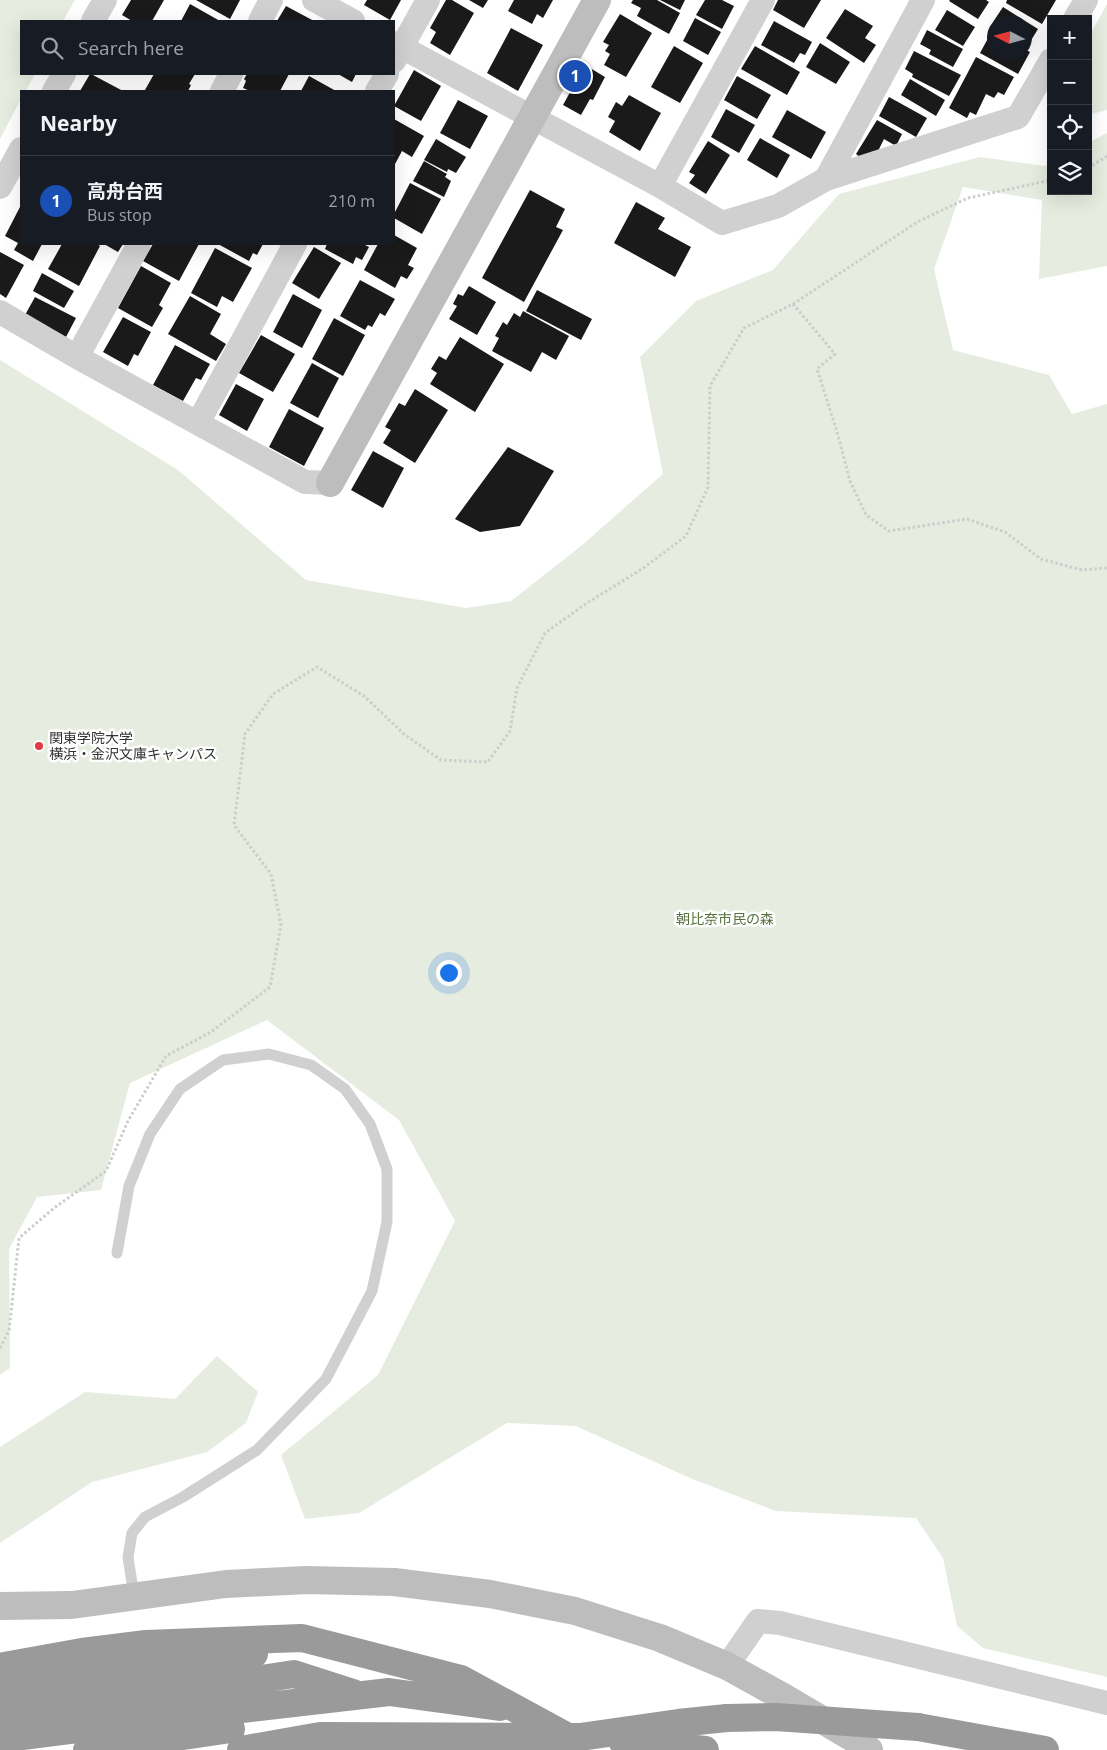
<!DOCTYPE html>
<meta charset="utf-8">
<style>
body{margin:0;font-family:"Open Sans","Noto Sans JP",sans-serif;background:#20242c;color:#f1f3f6}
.controls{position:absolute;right:15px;top:15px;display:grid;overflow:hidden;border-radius:0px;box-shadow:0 5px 20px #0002}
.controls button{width:45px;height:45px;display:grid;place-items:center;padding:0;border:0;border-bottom:1px solid #363941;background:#171b24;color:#f1f3f6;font:25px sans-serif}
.compass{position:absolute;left:987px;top:15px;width:45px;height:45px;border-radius:50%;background:#171b24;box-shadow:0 5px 20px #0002;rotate:276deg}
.you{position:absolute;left:448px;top:972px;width:18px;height:18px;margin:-12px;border:4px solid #fff;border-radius:50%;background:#1a73e8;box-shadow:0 0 0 8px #1a73e833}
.badge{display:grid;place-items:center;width:32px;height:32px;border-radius:50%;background:#7c3aed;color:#fff;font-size:16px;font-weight:700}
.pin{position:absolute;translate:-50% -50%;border:2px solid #fff;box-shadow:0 1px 5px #0006}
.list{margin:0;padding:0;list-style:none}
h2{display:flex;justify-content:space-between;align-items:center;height:65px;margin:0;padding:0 20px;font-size:21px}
h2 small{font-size:16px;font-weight:400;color:#9ea1a6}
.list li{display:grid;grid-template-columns:32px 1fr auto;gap:15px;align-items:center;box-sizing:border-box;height:90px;padding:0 20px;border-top:1px solid #363941}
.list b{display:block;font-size:19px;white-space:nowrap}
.list p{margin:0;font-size:16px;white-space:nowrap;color:#9ea1a6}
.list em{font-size:16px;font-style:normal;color:#9ea1a6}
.icon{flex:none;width:28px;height:28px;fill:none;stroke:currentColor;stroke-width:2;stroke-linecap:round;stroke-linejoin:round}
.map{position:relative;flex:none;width:1107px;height:1750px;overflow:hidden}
.search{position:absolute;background:#171b24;box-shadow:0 5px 20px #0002;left:20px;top:20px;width:375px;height:55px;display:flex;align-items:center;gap:12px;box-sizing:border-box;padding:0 18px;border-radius:0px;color:#9ea1a6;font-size:19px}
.panel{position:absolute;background:#171b24;box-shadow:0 5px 20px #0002;left:20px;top:90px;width:375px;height:155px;border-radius:0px}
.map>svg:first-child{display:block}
</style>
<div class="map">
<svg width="1107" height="1750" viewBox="0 0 1107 1750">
<rect width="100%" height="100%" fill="#fff"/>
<path fill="#e6ecdf" d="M0,0H75L63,21H21V74H35L26,91H21V99L0,139Z
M1107,4V110L1088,115V38Z
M1107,133V266L1039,279L1042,200L963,187L934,269L953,350L1049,375L1072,414L1107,404V1677L983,1648L957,1626L943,1558L916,1518L776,1511L690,1478L576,1426L507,1423L359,1513L305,1519L281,1455L378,1375L455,1221L399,1120L267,1020L130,1083L101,1190L37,1197L9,1249L10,1368L0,1375V360L178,470L306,580L466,608L511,601L581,546L663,474L640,357L696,301L773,270L839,194L980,157L1045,166L1051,163V191H1088V143Z
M217,1356L258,1392L246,1423L207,1452L92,1482L0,1543V1447L85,1392L175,1399Z"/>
<path fill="#1a1a1a" d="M131,0H164L152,21H132L122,15Z
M196,0H240L230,19Z
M367,0H401L390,20L364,5Z
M446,0H452L474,13L450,55L430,43L436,32L430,28Z
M469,0H488L483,8Z
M514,0H553L543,18L537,14L532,24L508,11Z
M633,0H657L680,13L669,34L637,16L641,8L631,3Z
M660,0H685L680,10Z
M705,0H722L734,6L722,29L696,15Z
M778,0H821L804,28L773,10Z
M950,0H986L989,2L978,19L949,1Z
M1007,0H1056L1042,24L1006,3Z
M190,4L220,21H181Z
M286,6L314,21H277Z
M1003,7L1038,29L1030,42L1027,40L1024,44V22H993Z
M845,9L873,26L865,38L876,45L864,63L826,38Z
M947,10L975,27L963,46L935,30Z
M620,14L652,33L626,77L604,65L610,54L605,51L609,45L603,42Z
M695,18L721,32L708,55L683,41Z
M774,21L812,42L805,55L800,53L794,63L761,45Z
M511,28L543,45L518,91L487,73Z
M927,30L963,49L953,67L929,54L931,50L920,44Z
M992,31L994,32V52H1024V49L1030,52L1018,74L980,53Z
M820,43L850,62L836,84L806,67Z
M674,46L703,63L680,103L651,87Z
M755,46L800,72L787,95L741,69Z
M914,51L961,75L949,96L912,77L913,74L905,69Z
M976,57L1014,77L1004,95L998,92L994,98L986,94L976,115L970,112L967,118L949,108Z
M585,65L605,77L593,100L590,99L581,115L563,105Z
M414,70L441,86L421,121L394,106Z
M90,74H91L123,91H80Z
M154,74H195L189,84L191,85L188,91H147L145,90Z
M247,74H289L280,91H250L243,88L246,81L244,79Z
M338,74H356L352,82Z
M309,76L336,91H301Z
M737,76L771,95L757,119L724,100Z
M910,79L945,100L936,116L901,95Z
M629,95L661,113L640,151L609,132L615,121L608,117L616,102L622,106Z
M889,97L927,118L916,137L879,116Z
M458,100L488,116L470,149L440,133Z
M726,109L755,125L739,153L711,137Z
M787,110L826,132L811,159L772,137Z
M394,119L424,136L412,157L402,151L394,166Z
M877,120L902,134L896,146L884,139L877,153L873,151L870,157L861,158L856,154Z
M760,138L790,155L777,178L747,160Z
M436,139L466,157L456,173L448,169L447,172L424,160Z
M708,141L730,155L706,194L689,183L695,175L689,172Z
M424,161L447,174L445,177L451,181L444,197L413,181Z
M410,183L441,199L422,234L394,218V214Z
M530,190L565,209L556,227L563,230L524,302L482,278Z
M636,202L665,218L658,229L691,247L675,277L614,243Z
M21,205V244H42L33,261L14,250L18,243L5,236Z
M394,235L417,248L408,265L414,268L407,279L401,276L395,288L364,270L378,244H394Z
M62,244H97L100,246L79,286L48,269Z
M104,244H123L118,252Z
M153,244H199L179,281L143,261Z
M218,244H263L257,255L253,253L249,261Z
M327,244H363L369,247L362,260L356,257L353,264L325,249Z
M314,247L341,263L319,299L292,283Z
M215,248L252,268L233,302L222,296L217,307L191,293Z
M0,252L24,265L6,298L0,294Z
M141,266L171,283L159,305L163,308L152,327L118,308Z
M42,273L74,291L64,308L33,291Z
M360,280L395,299L385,316L380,313L372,327L368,325L365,330L340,316Z
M469,286L496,302L477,335L449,319L457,306L453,304L458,294L463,296Z
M537,290L592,319L581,340L526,311Z
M293,294L322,310L302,348L273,332Z
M190,296L221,314L210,334L226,344L216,361L168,334Z
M35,297L76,318L66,337L25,315Z
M523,311L569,336L556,360L542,352L531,372L492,351L499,338L495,336L503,322L507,325L514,313L520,317Z
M123,317L151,332L138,356L134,354L128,366L103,352Z
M334,318L365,335L343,376L312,359Z
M261,335L295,354L273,392L239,373Z
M460,337L504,364L475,412L430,384L437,373L431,369L439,356L446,360Z
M175,345L210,364L201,380L196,378L183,401L153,385Z
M312,363L339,378L318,418L290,403Z
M236,384L264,399L247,431L219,415Z
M415,389L448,410L415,463L383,443L391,430L385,427L399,403L405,406Z
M289,409L324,428L304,466L269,447Z
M508,447L554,471L520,526L480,532L455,519Z
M373,451L404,468L383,508L351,490Z"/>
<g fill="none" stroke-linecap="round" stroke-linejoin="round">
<path stroke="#cdcdcd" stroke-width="3" stroke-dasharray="2.5 2.5" stroke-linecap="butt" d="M1088,168L1107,156
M793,304L835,354L817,369L838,435L850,481L866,515L889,531L967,519L1005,532L1041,559L1082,570L1107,568
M0,1348L9,1331L19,1238L54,1208L106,1171L128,1121L166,1056L211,1032L270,987L281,925L271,874L234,825L245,734L273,694L317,667L364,696L404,734L441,760L488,762L510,731L517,688L545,633L587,603L642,569L686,536L708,487L710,386L744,328L793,304L919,221L968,198L1051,180"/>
<path stroke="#d0d0d0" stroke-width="11" d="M117,1253L129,1186L150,1134L180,1089L223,1060L269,1054L311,1065L345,1089L370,1124L387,1169V1222L372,1291L326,1379L257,1450L183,1497L145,1517L132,1533L128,1557L134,1596"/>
<path stroke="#d0d0d0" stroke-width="24" d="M314,0L353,21
M1075,19L1086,0
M93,21L105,0
M260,21L271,0
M394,43L660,186L722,223L778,206L826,179L1018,117L1051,60
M394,61L428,0
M54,91L64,74
M222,91L231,74
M377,91L387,74
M826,179L923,0
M660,186L763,0
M0,187L21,149
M0,312L77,357L305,482L330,483
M77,357L139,244
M198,423L295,244
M727,1666L758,1621L780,1623L1107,1703"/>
<path stroke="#bdbdbd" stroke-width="28" d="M330,483L597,0
M0,1606L72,1605L226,1584L307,1580L394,1582L490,1594L575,1611L660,1638L727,1666L785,1698L853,1738L869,1750"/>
<path stroke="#9a9a9a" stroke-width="28" d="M0,1669L4,1666L82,1652L146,1644L302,1638L461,1679L568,1737
M0,1688L150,1672L254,1654
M0,1714L152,1696L294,1674L353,1693
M918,1727L1045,1750
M0,1739L155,1719L389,1692L500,1707
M622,1741L705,1750
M87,1750L231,1729
M241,1750L320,1736L580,1737L678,1723L727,1718"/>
<path stroke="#9a9a9a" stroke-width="28" d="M727,1718L776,1717L918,1727"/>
</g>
<circle fill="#e63946" stroke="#fff" stroke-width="2" cx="39" cy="746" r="5"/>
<g text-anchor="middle" stroke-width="5" stroke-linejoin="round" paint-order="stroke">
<g font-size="14" fill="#333" stroke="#fff" text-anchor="start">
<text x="49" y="743">関東学院大学<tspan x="49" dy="16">横浜・金沢文庫キャンパス</tspan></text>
</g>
<g font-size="14" fill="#56703f" stroke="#fff">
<text x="725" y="924">朝比奈市民の森</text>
</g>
</g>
</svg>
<div class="controls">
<button>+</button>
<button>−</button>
<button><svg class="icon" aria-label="locate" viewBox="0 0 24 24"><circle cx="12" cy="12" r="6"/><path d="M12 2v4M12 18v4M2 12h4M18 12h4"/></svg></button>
<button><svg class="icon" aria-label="layers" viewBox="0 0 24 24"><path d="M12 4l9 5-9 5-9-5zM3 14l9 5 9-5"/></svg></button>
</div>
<svg class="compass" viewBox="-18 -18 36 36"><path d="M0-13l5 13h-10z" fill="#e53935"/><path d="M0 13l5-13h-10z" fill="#9ea1a6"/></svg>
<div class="you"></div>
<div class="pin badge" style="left:575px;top:76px;background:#1a4fb4">1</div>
<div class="search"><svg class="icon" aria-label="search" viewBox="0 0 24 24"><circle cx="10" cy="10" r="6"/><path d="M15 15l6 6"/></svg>Search here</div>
<section class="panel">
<h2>Nearby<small></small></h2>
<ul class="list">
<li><span class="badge" style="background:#1a4fb4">1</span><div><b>高舟台西</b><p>Bus stop</p></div><em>210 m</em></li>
</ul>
</section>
</div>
